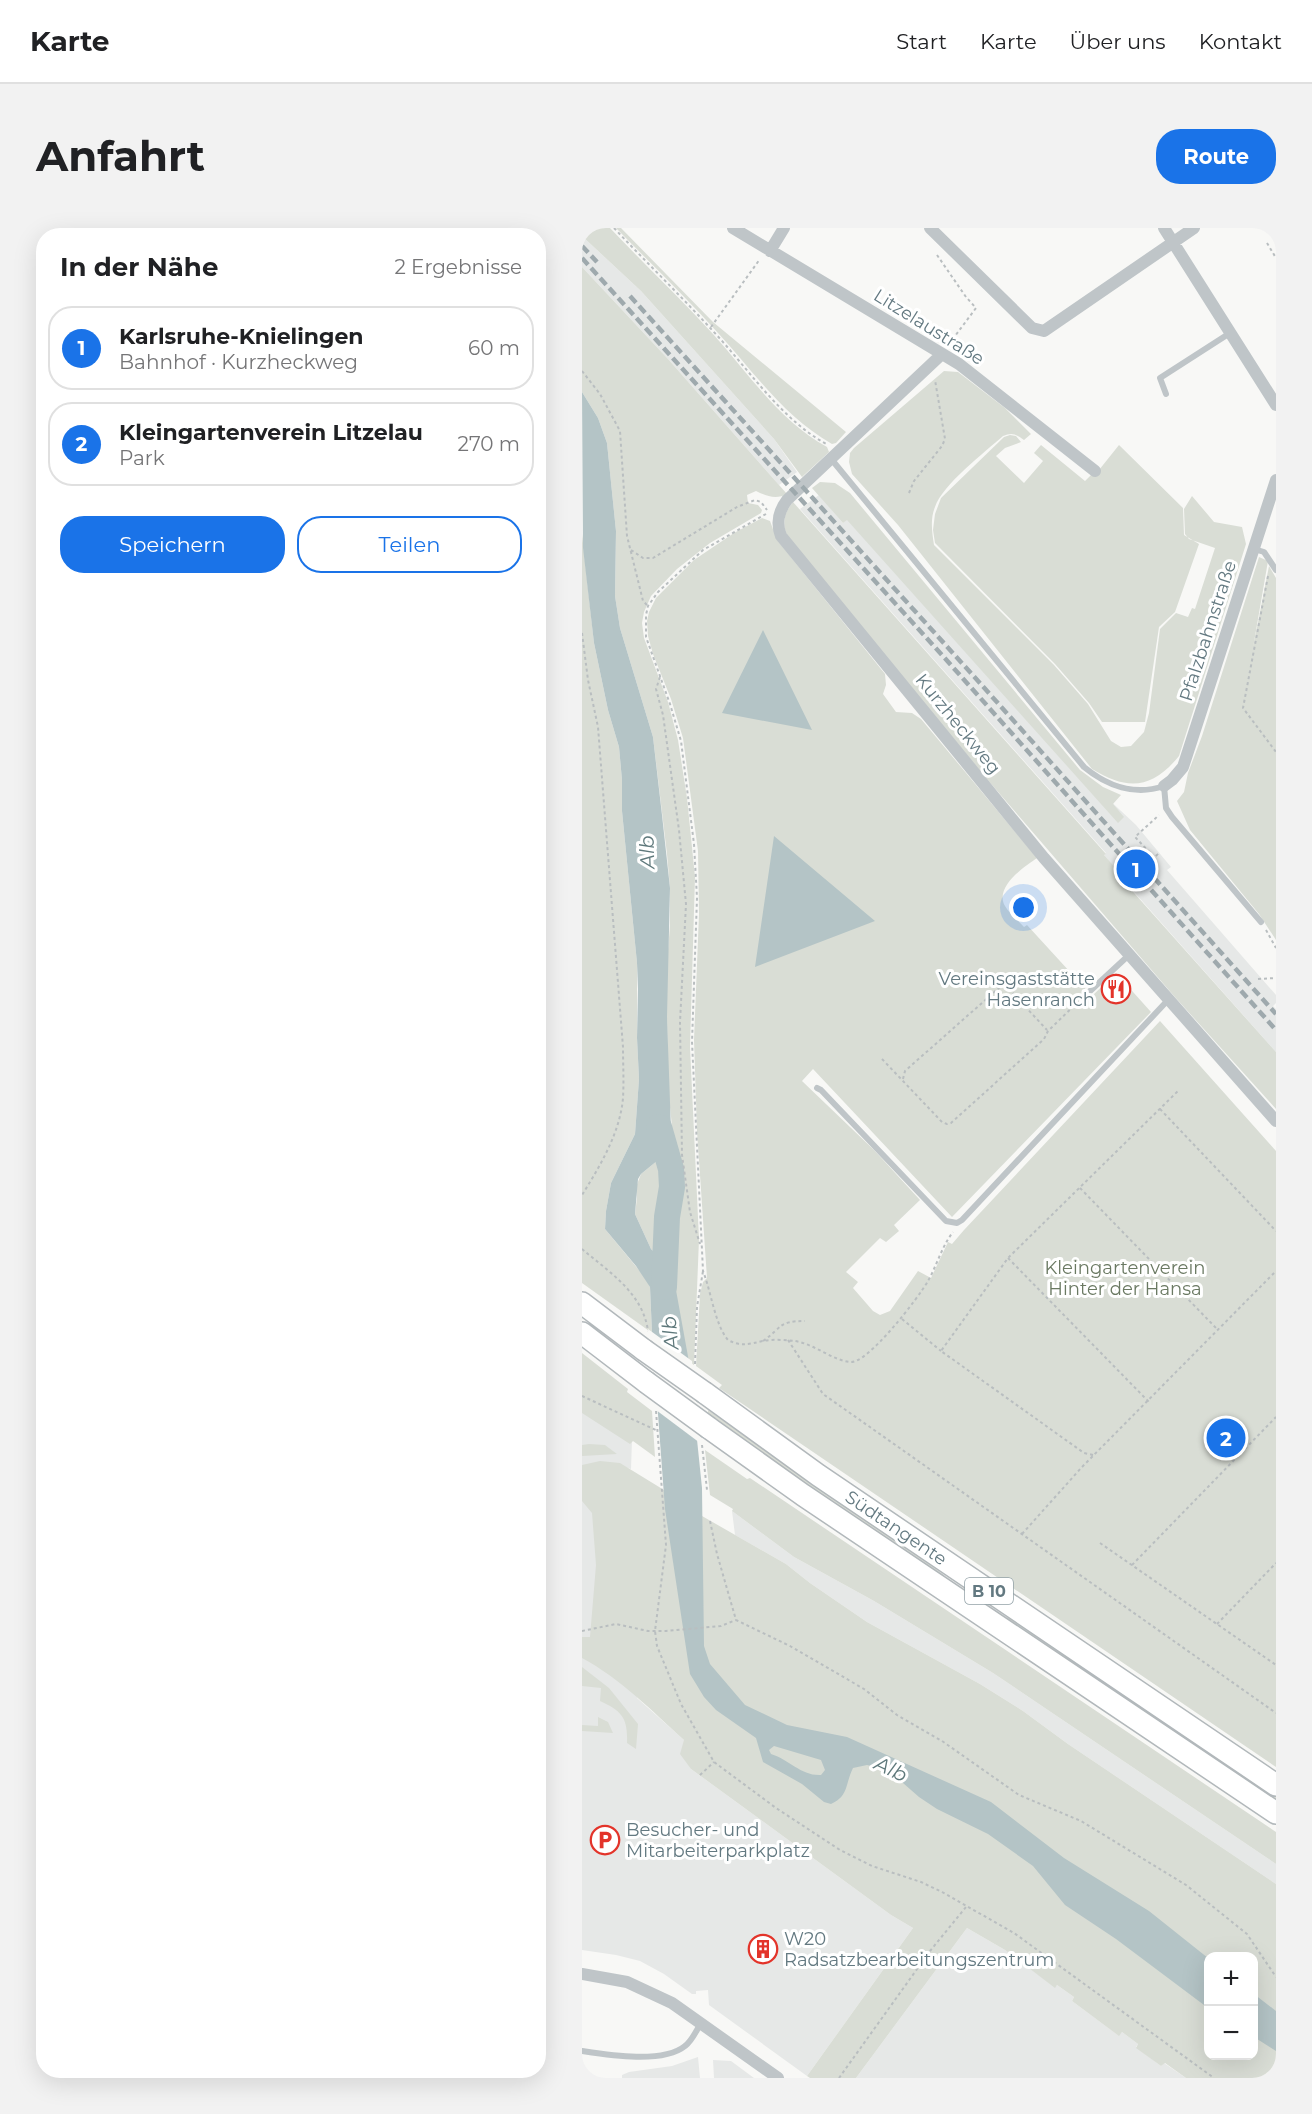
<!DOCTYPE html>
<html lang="de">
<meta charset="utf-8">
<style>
body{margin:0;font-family:Montserrat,sans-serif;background:#f2f2f2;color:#202124}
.controls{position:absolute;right:18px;bottom:18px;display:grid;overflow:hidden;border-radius:12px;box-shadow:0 6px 24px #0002}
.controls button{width:54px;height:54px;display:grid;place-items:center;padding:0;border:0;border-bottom:2px solid #e0e0e0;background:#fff;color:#202124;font:30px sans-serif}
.you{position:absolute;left:442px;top:680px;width:21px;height:21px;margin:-15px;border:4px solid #fff;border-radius:50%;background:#1a73e8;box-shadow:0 0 0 9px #1a73e833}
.badge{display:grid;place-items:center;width:39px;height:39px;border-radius:50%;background:#1a73e8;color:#fff;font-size:20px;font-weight:700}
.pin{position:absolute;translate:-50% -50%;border:3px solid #fff;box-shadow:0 2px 6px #0006}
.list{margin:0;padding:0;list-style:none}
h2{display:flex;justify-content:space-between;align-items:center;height:78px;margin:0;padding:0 24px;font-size:26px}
h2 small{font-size:20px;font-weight:400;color:#757577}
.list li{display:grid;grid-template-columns:39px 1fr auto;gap:18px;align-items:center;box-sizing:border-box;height:84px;margin:0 12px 12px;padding:0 12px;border:2px solid #e0e0e0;border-radius:24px}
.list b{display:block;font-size:22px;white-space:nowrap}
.list p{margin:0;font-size:20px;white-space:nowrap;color:#757577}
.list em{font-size:20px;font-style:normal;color:#757577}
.actions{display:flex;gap:12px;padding:18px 24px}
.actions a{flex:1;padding:14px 0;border:2px solid #1a73e8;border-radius:24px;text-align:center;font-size:21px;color:#1a73e8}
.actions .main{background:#1a73e8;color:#fff}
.map{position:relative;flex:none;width:694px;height:1850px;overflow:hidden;border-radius:24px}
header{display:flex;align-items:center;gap:36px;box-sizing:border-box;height:84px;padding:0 30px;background:#fff;border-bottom:2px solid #e0e0e0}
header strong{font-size:28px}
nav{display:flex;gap:33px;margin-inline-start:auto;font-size:21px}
.intro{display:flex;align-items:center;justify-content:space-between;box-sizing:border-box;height:144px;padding:0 36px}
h1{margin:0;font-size:42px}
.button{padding:15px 27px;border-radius:24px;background:#1a73e8;color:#fff;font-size:21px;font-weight:700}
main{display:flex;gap:36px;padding:0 36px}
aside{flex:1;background:#fff;border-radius:24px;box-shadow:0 6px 24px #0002}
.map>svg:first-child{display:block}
</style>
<header>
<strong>Karte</strong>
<nav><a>Start</a><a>Karte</a><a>Über uns</a><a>Kontakt</a></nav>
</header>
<div class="intro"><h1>Anfahrt</h1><a class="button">Route</a></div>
<main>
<aside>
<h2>In der Nähe<small>2 Ergebnisse</small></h2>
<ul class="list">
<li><span class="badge">1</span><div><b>Karlsruhe-Knielingen</b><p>Bahnhof · Kurzheckweg</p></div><em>60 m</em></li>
<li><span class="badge">2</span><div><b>Kleingartenverein Litzelau</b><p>Park</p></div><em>270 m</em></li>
</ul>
<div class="actions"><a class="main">Speichern</a><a>Teilen</a></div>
</aside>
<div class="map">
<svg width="694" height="1850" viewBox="0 0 694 1850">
<rect width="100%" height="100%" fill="#f8f8f6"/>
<path fill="#e6e8e7" d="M0,8L59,63L192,211L215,244L197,257L86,131L0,39Z
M237,267L261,295L265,291L496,549L522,567L554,597L589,639L585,642L694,767V775L691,778L694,781V824L545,656L546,655L522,627L524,625L218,281Z
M0,1180L50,1212L49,1241L39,1238L55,1470L102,1512L109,1541L309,1687L331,1700L225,1848L127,1777L126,1762L114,1763V1766H110L82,1746L58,1733L34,1727L0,1722Z
M150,1283L212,1329L292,1373L411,1445L694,1636V1656L486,1516L441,1483L398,1456L285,1394L228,1355L204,1336L153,1307Z
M385,1700L423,1722L473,1759L475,1757L492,1769L490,1773L536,1807L540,1804L556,1816L554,1819L579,1838L582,1835L604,1850H274Z
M116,1829L118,1850H40V1847L47,1844L90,1838Z
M131,1832L149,1833L172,1850H132Z"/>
<path fill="#d9ddd5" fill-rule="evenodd" d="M0,0H28C62,36 98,70 131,106C167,146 197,193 245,219L247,224L220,249L192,211L59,63L0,8Z
M34,0H39L131,94L264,204L254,215L250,216C202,189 172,144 136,105C104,69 68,35 34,0Z
M0,39L86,131L205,266C194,272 184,268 174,263L165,267L166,275L176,277L180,282L179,285L128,315L95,341L69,368L62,384L60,395L62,410L86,474L96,512L105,570L113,649L108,819L117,1011L112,1137L107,1134L75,1026L69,1021L53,986L55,970L54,959L59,946L81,928L86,931L90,898L86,861L85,789L84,746L88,698V660L85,626L71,509L38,400L33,368L34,303L25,215L16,190L0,164Z
M362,143L376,144L423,180L449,206L442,212C434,206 430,204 421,208C403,224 360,257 353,279C348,291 350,304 352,317L472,437L506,476L529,513L539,519L549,518L562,504L567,485L578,401L594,385L606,389L610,380L613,381L633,320L607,311L603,306L602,281L610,268L632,294L660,299L664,316L597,528C570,561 546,563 510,541L316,297L270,246L267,234L268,225L272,220Z
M428,207L434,208L439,214L423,220L414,228L442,255L461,233L452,225L459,217L503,253L510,246L513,247L537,217L601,280L602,307L617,316L593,384L577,399L563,494H520L507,475L473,436L353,315L351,302L353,286L359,270L422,209Z
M238,254L253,255L268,265L498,542L521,559L539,567L531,576L542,589L536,595L265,292L261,295L230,260Z
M211,274L524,626L522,627L547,655L545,657L694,824V881L592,768L398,543L205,308C200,294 202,285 211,274Z
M180,290L188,293L195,312L303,446L304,457L301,466L314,484L330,485L339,491L455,630C442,639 412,659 423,678C427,685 436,692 442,699L445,697L510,768L534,745L569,784L370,989L231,841L220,853L292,922L338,972L312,997L317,1003L304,1014L298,1010L264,1044L276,1054L271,1060L291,1083L298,1087L308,1083L336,1043L349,1050L366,1014L370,1016L382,1002L578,793L694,923V1539L137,1160L140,1157L114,1138L118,1066L121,1054L125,1050L115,903L112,812L117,686L116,623L101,510L89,471L71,426L66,408L65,393L67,384L74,370L112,332L152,305Z
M0,306L12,415L26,482L37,519L40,552V583L55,735V810L57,851L53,906L29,955L24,983L23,1001L66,1053L68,1059L70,1105L0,1055Z
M677,329L686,333L671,420L687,338L694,350V712L677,686L608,602L595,573L602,564L606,545L620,508Z
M0,1125L46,1161L45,1164L70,1183L73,1229L51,1213L48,1216L0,1185Z
M126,1182L335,1327L362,1347L365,1352L341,1338L126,1190Z
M7,1216L23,1217L35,1226L0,1228V1217Z
M123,1222L165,1251L168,1250L694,1604V1636L411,1445L292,1373L212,1329L150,1283L151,1281L128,1267Z
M18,1233L38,1235L82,1262L86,1293L120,1300V1288L204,1336L228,1355L285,1394L398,1456L441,1483L486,1516L694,1656V1850H604L583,1835L579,1838L554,1820L556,1816L540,1804L537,1808L490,1773L492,1769L475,1757L473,1760L423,1722L385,1700L274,1850H228L225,1848L331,1700L309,1687L109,1541L98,1526L102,1512C70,1483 39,1451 0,1430V1409H8L14,1337L10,1285L0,1273V1237ZM626,1728H672V1828H626Z
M426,1389L694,1568V1575L442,1405L424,1391Z
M0,1439L27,1460L56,1496L54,1521L45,1515C46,1490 40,1483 18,1473L19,1460L0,1458Z
M16,1489L26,1494L31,1505L0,1503V1497L16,1498Z"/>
<path fill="#b4c4c6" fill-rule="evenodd" d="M0,164L16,190L25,215L34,303L33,368L38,400L71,509L80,587L88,660L85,789L90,931L86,932L81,928L59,946L56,951L53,986L69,1021L84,1035L92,1051L107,1134L120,1260L122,1418L128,1436L163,1477L205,1497L265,1509L409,1574L482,1630L567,1683L626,1730V1780L534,1711L483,1677L451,1638L406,1606L355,1581L337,1569L321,1555L294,1539L285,1537L271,1540C263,1556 267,1568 249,1576L242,1574L220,1556L181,1534L174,1510L134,1482L122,1469L108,1446L83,1281L70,1105L68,1059L54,1038L23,1001L24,983L29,955L53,906L57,851L55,810L56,761L55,735L40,583V552L37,519L26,482L12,415L1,320ZM192,1518L239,1532L243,1542L239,1547C219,1548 208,1532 189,1526L187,1522Z
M181,402L230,502L140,485Z
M192,608L293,693L173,739Z
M672,1766L694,1783V1823L672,1809Z"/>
<path fill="#f8f8f6" d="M66,1101L110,1133L118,1215L74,1182Z"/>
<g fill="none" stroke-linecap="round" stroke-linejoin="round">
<path stroke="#b4c4c6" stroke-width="26" d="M77,899L89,941L90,959L85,989L82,1059"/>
<g stroke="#b2b8bb" stroke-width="24">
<path id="trunk" d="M0,1075L62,1122
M0,1105L64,1154
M123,1165L236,1247L694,1557
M127,1200L221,1267L694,1585"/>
</g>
<path stroke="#b9bec0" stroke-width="2" stroke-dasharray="3 3" stroke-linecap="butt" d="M32,0C64,34 98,67 130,102C167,141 198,191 246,217
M685,15L694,30
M355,27L384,69L394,80L367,116
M129,99L178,31
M0,143L18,166L38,203L45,308L61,373L66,378
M327,265L332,253L360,218L363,211L353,152
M184,286L121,322L76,364L66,378L64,387V409L88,476L99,513L112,616L115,670L110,814L121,1043C129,1063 133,1097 146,1112C159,1119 167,1116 181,1113C191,1111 203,1112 213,1113C232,1116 250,1132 268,1134C285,1137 337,1069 346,1053C355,1037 360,1018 371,1004
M49,322L61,330H71L155,279L173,272L179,274L185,282
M686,348L661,480L694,524
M0,405L6,452L16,499L41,819C41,836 42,853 41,870C38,905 18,938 0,967
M78,449L74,461L81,487L97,602L104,676L98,794L100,927L108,984L118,1016
M572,629L553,609L577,587
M565,636L577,625
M550,652L557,659L561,656
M684,702L694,720
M676,751L694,750
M300,831L360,894L365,896L369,895L462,811L466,803L500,770
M321,851L323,843L418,759L426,760L465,802
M578,881L694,1003
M498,960L636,1102
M0,1021C27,1044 61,1065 66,1103
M426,1030L567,1174
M320,1091L359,1123
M206,1112L241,1166L694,1485
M181,1113C201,1099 196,1093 223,1093
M113,1136L115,1079L121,1043
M0,1168L76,1203
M74,1183L84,1317L73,1403L75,1418L99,1476L132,1534L194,1580L258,1622L290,1638L339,1654L360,1664L432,1705L632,1850
M120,1217L125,1262
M511,1227L502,1225L359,1123L426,1030L597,862
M128,1293L135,1326L154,1392L208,1418L282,1461L315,1487L360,1513L437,1567L499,1593L604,1657L665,1706L694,1749
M440,1306L500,1239L694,1043
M518,1315L694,1437
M550,1337L694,1189
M635,1396L694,1335
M0,1403L34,1396L66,1403H84L139,1398L154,1392
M118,1547L132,1534
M257,1850L348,1723L384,1679"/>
<path stroke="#bfc5c8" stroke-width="6" d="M688,0L694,9
M584,166L578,150L648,105
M250,232L502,539C525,558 553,568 582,558L584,580L590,589L679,694
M672,321L682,324L694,342
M507,764L547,727
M235,860L239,862L364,993L375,995L380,992L586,772
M0,1823C26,1827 81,1836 103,1818C110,1813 114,1803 119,1795"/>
<path stroke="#bfc5c8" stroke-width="12" d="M151,0L377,136L513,243
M348,0L450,100L462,103L612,0
M582,0L694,177
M188,23L202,0
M360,126L205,272C196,284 194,295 199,308L462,630L694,893
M582,558L590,552L601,539L694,252
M0,1746L45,1754L90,1775L196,1850"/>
<use href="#trunk" stroke="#fff" stroke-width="21"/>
<path stroke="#9ea9ad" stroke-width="4.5" stroke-dasharray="9 4.5" stroke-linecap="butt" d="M0,18L15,34
M0,30L360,427L694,802
M48,68L388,444L694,786"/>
<g stroke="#b2b8bb" stroke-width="24" stroke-linecap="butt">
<path id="trunk-bridge" d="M62,1122L123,1165
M64,1154L127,1200"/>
</g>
<use href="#trunk-bridge" stroke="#fff" stroke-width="21"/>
</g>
<defs>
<g id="restaurant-ring" transform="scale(1.5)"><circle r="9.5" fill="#fff" stroke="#e3342a" stroke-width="1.5"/><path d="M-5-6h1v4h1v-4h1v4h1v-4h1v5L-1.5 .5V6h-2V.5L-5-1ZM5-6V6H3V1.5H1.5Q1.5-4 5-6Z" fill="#e3342a"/></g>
<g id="parking-ring" transform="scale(1.5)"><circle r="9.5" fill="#fff" stroke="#e3342a" stroke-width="1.5"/><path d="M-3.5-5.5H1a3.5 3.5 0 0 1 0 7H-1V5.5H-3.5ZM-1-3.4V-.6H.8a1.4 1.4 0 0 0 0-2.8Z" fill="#e3342a"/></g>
<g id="building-ring" transform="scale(1.5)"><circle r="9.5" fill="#fff" stroke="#e3342a" stroke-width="1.5"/><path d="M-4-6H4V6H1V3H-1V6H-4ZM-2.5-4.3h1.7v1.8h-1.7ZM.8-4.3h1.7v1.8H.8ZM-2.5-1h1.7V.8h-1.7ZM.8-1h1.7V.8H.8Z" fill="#e3342a"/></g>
</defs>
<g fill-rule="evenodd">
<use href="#restaurant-ring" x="534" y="761"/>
<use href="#parking-ring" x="23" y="1612"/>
<use href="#building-ring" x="181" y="1721"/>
</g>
<g text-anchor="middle" stroke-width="6" stroke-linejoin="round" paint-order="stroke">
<rect fill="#fff" stroke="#92a1a7" stroke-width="1.5" x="383" y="1350" width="48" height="26" rx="4.5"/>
<g font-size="16" font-weight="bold" fill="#637981">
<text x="407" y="1369">B 10</text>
</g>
<g font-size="18" fill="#637981" stroke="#fff">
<text transform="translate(347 99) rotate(32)" y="6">Litzelaustraße</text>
<text transform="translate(626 403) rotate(-72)" y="6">Pfalzbahnstraße</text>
<text transform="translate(376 496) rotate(51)" y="6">Kurzheckweg</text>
<text transform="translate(314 1300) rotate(34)" y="6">Südtangente</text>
</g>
<g font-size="18" fill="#637981" stroke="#fff" text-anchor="start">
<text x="513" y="757" text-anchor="end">Vereinsgaststätte<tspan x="513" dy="21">Hasenranch</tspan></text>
<text x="44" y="1608">Besucher- und<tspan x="44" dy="21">Mitarbeiterparkplatz</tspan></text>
<text x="202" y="1717">W20<tspan x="202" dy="21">Radsatzbearbeitungszentrum</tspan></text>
</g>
<g font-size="18" fill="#6a7962" stroke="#fff">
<text x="543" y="1046">Kleingartenverein<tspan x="543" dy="21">Hinter der Hansa</tspan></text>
</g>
<g font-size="20" font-style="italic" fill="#5e787b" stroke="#fff">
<text transform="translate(65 624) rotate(-92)" y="7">Alb</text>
<text transform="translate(88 1105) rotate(-95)" y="7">Alb</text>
<text transform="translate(309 1541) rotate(25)" y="7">Alb</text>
</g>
</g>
</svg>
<div class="controls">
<button>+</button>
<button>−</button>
</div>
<div class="you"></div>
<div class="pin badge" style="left:554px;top:641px">1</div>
<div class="pin badge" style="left:644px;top:1210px">2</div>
</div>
</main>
